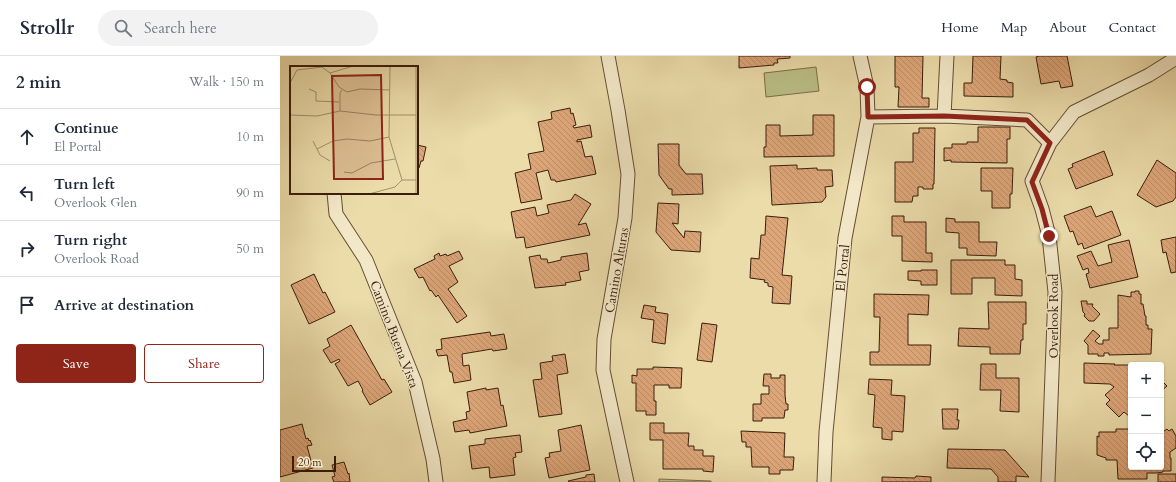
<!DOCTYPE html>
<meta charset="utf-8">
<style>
body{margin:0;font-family:Cardo,serif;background:#f2f2f3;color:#1f2937}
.controls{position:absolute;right:12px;bottom:12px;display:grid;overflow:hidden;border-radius:4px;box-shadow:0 1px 3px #0004}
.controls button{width:36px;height:36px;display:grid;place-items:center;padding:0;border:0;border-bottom:1px solid #e0e1e3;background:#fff;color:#1f2937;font:20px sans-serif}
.scale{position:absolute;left:12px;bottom:10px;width:44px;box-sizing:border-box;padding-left:4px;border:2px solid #3a1d0b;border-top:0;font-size:11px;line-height:14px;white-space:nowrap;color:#3a1d0b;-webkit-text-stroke:3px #f2e8c8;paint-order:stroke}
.stop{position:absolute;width:12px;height:12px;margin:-9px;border:3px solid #8f2418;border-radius:50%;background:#fff}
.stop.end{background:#8f2418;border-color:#fff;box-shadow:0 1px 4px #0008}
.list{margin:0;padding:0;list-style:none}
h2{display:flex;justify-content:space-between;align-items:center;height:52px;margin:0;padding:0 16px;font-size:17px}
h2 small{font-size:13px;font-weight:400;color:#747a83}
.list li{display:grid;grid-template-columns:26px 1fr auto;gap:12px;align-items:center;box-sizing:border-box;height:56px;padding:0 16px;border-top:1px solid #e0e1e3}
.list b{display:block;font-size:15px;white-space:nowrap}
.list p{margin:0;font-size:13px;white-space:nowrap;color:#747a83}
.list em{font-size:13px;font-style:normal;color:#747a83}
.actions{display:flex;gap:8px;padding:12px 16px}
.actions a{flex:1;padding:9px 0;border:1px solid #8f2418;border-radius:4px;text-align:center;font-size:14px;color:#8f2418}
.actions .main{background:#8f2418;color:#fff}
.icon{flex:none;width:22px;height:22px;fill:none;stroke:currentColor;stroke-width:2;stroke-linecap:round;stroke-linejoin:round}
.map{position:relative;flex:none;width:896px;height:426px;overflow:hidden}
header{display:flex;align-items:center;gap:24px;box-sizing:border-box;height:56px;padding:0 20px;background:#fff;border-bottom:1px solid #e0e1e3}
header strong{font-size:19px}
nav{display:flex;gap:22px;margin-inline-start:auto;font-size:14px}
.search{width:280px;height:36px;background:#f2f2f3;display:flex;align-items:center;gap:10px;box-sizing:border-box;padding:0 14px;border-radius:22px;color:#747a83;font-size:15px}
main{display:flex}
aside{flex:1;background:#fff}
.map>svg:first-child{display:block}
</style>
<header>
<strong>Strollr</strong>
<div class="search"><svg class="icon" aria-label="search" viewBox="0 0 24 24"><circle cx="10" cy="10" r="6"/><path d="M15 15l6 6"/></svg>Search here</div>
<nav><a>Home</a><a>Map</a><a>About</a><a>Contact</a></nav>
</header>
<main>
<aside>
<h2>2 min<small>Walk · 150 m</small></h2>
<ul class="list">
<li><svg class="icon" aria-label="ahead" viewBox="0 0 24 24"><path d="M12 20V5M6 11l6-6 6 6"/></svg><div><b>Continue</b><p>El Portal</p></div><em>10 m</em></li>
<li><svg class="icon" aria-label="left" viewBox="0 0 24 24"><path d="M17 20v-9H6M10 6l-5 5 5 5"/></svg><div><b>Turn left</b><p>Overlook Glen</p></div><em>90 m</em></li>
<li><svg class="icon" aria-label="right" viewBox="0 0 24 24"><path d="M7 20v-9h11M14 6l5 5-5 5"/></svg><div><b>Turn right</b><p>Overlook Road</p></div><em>50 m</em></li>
<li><svg class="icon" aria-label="arrive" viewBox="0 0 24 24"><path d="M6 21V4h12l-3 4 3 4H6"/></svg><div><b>Arrive at destination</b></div></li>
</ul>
<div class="actions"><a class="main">Save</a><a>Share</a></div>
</aside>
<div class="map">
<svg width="896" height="426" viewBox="0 0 896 426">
<defs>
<pattern id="building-back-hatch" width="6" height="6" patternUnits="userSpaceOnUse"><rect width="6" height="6" fill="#dda679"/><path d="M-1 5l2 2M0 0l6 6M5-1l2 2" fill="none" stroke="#be8e67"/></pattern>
</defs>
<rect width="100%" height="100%" fill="#ebdcaa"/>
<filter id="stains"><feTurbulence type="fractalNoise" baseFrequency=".005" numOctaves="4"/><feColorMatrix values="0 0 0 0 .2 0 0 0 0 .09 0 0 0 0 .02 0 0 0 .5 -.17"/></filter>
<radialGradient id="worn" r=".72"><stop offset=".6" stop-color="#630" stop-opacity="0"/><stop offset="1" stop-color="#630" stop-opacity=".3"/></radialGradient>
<path fill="#bbbf86" stroke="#7a6e48" d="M536,11L539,35L486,41L484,17Z
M379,423L431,425V426H379Z"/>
<path fill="url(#building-back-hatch)" stroke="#3a1d0b" d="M459,0H510V2L497,3L498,7H494V9L459,12Z
M615,0H643L642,42H649V51H618L619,31H615Z
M693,0H721L720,23L727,24V26L733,27V41L684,40V27H692Z
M759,0H787L793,30L781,32L779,25L761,28L756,1Z
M290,52L291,58L293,57L296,69L293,70L294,72L310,69L312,81L297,84V86L301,85L305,101L312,100L316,118L276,126L275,124H271L268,114L256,117L262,143L241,147L235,117L251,113L248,98L264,95L258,66L272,63L271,56Z
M533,59H554V100L484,101V91H486V69H500V80L533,79Z
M698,71H730V83H727V107L671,106V104L664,105V92H672V88H687V86H698Z
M639,72H655L654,128H653V133H643V131H638V140H633L632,146H615V106H633V77H639Z
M378,88H399V109L406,118H422L423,138L392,139V133H389L379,119Z
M137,89L146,91L143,105H141L139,112H137Z
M824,95L833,119L796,133L788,113L793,111L792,108Z
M877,104L896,117V141L893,145L876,151L857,139Z
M517,109V113L537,112V114H552L553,130L545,131L546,141L542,146L492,149L490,110Z
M701,112H733L732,138H730V152H712V135H701Z
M295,138L311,148L298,169L306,167L310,179L246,192L244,181L236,182L231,156L255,151L257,160L269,157L267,149L291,144Z
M378,147L399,148L398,168L392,167L404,182L405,175L421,176L420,196L391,194L376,176Z
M811,150L816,161L832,155L841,179L804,193L802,187L798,189L793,175L790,176L784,160Z
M486,160L508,162L502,219L512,220L510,248L492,247L493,231L488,230V227L484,226L485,224L470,222L471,202L479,203L481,179H485Z
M612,160H624V166H646V197H652V206L622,205V180H612Z
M666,162L675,163V166H699V186H717L716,200L687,199V192H679V177L666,176Z
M896,181V216L891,217L886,196L883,197L881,184Z
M849,184L858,221L810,232L806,218L809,217L808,212L803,214L797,200L811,195L818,210L832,206L828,189Z
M179,195L183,203L169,210L178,226L168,233L187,260L177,267L158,239L156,241L151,234L150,235L143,221L139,222L134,213L155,203L154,200L159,197L160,200L166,198L167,200Z
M307,197L309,214L299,216L301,224L285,227L286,229L255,232L249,201L260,199L261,203H267L268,207L281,204V201Z
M671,204H725V209H735V223L742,224V240L715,239V222H692V238H671Z
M641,214H657V229H641V225L628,224V215H641Z
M34,218L43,237L45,236L55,256L29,268L11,229Z
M855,235H859V238H861V248H863L865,260H866V269H868V273H872L871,298L829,299V297H824V300H818V298H808V289L804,285L813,274L820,280L815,285L819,288H823V284H829V272H838V239L851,241V236H855Z
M594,238L649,239L648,259L628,258V289H651L650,309H590V296H599L600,261H594Z
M801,245H807V248H813L812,250L820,258L814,265H809L804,260L805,258L803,256Z
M708,246H746V268H743V284H741L740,298H710V291L678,290L679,272L709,273Z
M364,249L376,251L375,256L388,258L385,288L372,286L374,264L361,262Z
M422,267L437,269L432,306L417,304Z
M71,269L102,324L104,323L112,336L90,349L82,335L83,334L78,325L68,330L55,308L60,305L59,303L51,307L43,294L50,290L47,283Z
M210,276L211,280L224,278L227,293L213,295L212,293L182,298L183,310L189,309L191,324L174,327L172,316H170L167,299L158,300L156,294L162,293L161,283Z
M285,298L288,317L277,319L282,358L259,361L253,324L262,323L260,307L273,305L272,300Z
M804,307L835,308L834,309H850L851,311V358L849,360L844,356L839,361L826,348L830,344L825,339L834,331L830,328L804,327Z
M701,308H716V322H739V356L720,355L721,334H700Z
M373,311L402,312L401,332H389V329H374V345H376V359H366V355H356V327H352V319L357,320V313H373Z
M484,318H491V322H500V319H505V339L506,348H508V354H505L504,362H482V365H473V348H481V338H489V330H483Z
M589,323L612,324L611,339L625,340L623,376L612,375V384L602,383V372L593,371L595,339L588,338Z
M881,324L887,330L881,335Z
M206,332V334L218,332L221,350L223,349L227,370L190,377L189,374L175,376L173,366L187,363L186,356L190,355L187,336Z
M662,353H678L677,364H679L678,373H663Z
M370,367H384V377H409L408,390H414V394H423V400H434L433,416L423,415V413H383V384H370Z
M22,368L26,383L28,382L29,385L30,384L32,389L27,390L33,412L0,421V374Z
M301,369L310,414L269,422L265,402L270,401L269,397L281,395L278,374Z
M836,373H851V411H881V377L887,373L889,375L892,373L896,380V392L890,396V402H891V415H883V416L877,417H867V423H838L837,404H826V402L817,399V380L819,381V376H836Z
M461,375L505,377L504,401H514L513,414H500V418H489V411H472L471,391H466V386H462Z
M240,379L242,396L235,397L236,401L233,402L235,419L210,422L209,411L192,413L189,390L205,388V383Z
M668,393L725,394L749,421L736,420V426H718V421L711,413L667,412Z
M64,406L68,418L69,417L70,426H54L52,421L55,420L52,409Z
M314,418L315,426H289L288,425L306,421V419Z
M878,418H896V426H878Z
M636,420L651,421V426H602V421L635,422Z"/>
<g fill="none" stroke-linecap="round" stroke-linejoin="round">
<g stroke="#664d33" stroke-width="15">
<path id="minor" d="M328,0L338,54L348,118L345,162L324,283L323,314L347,426
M664,60L667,0
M588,61L664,60L747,64L770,87
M54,137L56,158L86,204L135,326L153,403L156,426
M544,426L546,376L565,182L588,61L587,31L580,0
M768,426L775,236L769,180L762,153L752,125L770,87L794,56L869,19L896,2"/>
</g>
<use href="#minor" stroke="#f2e8c8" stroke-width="13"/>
</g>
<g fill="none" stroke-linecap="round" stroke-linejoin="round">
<path stroke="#8f2418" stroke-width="5" d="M587,31L588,61L664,60L747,64L770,87L752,126L762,153L769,180"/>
</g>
<g text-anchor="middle" stroke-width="3" stroke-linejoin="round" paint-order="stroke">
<g font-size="13" fill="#3a1d0b" stroke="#f2e8c8">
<text transform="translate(562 212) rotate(-84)" y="5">El Portal</text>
<text transform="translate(336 214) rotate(-80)" y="5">Camino Alturas</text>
<text transform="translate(773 260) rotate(-90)" y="5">Overlook Road</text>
<text transform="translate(115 278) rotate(69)" y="5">Camino Buena Vista</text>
</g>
</g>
<g transform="translate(10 10)">
<rect width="128" height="128" fill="#ebdcaa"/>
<path fill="none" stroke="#a4906a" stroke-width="1" d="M100,0L99,71L112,114M126,0V128M7,4L32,1L40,7L49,21L57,26L70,23L100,24M40,7L63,0M0,17L7,4M19,23L26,26V35L49,36M50,45V27L52,24M0,49L27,50L50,45L86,49H126M23,75L30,89L40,95M27,83L43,75L57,73L80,75L99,71M54,106L62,107L81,97L105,93M79,128L105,121L112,114H126"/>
<path fill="#8f2418" fill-opacity="0.15" stroke="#8f2418" stroke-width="2" d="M91,9L93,113H44L42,10Z"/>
<rect width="128" height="128" fill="none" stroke="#3a1d0b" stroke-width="2"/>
</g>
<rect width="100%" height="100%" filter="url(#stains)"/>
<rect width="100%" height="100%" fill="url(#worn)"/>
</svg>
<div class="controls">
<button>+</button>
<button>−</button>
<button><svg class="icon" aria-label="locate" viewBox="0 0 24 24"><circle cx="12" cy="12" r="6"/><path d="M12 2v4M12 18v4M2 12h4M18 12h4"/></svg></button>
</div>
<div class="scale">20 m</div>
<div class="stop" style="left:587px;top:31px"></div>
<div class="stop end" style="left:769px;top:180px"></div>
</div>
</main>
